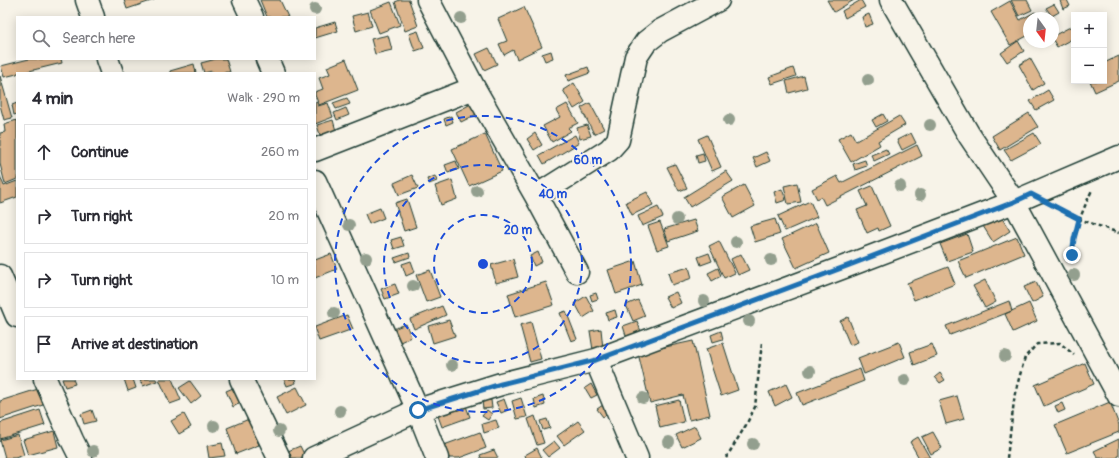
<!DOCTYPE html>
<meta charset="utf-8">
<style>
body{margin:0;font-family:Pangolin,sans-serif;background:#f7f7f7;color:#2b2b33}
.controls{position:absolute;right:12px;top:12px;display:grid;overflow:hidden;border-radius:0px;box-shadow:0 2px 10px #0003}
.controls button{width:36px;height:36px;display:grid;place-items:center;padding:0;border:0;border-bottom:1px solid #e1e1e2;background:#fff;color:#2b2b33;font:20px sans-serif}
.compass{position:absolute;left:1023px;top:12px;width:36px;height:36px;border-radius:50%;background:#fff;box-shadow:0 2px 10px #0003;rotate:165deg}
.stop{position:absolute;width:12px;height:12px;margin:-9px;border:3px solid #1f6fb2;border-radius:50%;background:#fff}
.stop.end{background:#1f6fb2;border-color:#fff;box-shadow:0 1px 4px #0008}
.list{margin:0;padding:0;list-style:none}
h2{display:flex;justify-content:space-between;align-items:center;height:52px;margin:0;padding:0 16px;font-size:17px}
h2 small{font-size:13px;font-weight:400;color:#7c7c81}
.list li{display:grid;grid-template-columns:26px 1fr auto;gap:12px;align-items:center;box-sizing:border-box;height:56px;margin:0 8px 8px;padding:0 8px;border:1px solid #e1e1e2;border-radius:0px}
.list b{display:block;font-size:15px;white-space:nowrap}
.list em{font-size:13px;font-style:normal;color:#7c7c81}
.icon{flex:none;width:22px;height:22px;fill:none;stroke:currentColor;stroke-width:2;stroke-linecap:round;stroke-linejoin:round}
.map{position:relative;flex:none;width:1119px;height:458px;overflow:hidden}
.search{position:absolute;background:#fff;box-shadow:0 2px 10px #0003;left:16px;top:16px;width:300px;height:44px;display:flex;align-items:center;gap:10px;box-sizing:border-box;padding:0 14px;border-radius:0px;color:#7c7c81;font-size:15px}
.panel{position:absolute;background:#fff;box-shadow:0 2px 10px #0003;left:16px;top:72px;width:300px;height:308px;border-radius:0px}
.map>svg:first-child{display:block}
</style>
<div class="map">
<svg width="1119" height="458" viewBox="0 0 1119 458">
<rect width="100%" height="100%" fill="#f7f3e8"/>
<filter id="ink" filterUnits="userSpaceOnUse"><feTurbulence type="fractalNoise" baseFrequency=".025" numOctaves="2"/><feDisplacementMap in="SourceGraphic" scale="8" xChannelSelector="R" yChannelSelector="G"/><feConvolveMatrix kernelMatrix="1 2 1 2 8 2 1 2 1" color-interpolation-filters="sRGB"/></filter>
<g filter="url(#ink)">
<path fill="#ddb68e" stroke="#1f3d34" d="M124,0H154L127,9Z
M260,0H280L288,17H267Z
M400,0H409L418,26L405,31L395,2Z
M827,0H854L834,12Z
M861,0L865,7L845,18L842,11Z
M1011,0H1027L1032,10L1019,16Z
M1062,0H1067L1070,6L1063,9L1060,1Z
M1010,1L1020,20L1035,12L1038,18H1029V35L1010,45L991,12Z
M391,2L400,25L379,33L370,10Z
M1054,4L1059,12L1052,16L1046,8Z
M524,7L542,47L517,59L513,50L504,55L499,44L507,41L498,19Z
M368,12L372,26L356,31L352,16Z
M869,14L873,24L865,27L862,17Z
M335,22L338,31L315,38V28Z
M1074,25V38L1057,47L1053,40V36Z
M418,31L424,48L415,51L409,34Z
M388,35L392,50L375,54L371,39Z
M1018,41L1024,51L1007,62L1001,53Z
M489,48L497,64L484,70L476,54Z
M551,51L553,58L545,61L542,54Z
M1119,56V81L1095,92L1090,81H1104V63Z
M1030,58L1044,83L1033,90L1019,65Z
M29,59H61L62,63L21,73H17V74L4,77L1,66Z
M216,59H226L230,72L213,73L212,71L204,73L201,63Z
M346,59L358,90L319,105L315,95V92L323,89L319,78L330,74L327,67Z
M194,64L196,73H170V71Z
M588,67L590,73L568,81L566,75Z
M793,68L796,76L772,84L769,77Z
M0,76L12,118L4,120L0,105Z
M804,76L807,88L789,93L786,81Z
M574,83L585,102L574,109L563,90Z
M1048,90L1054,100L1036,110L1030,101Z
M347,98L350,104L336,109L333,103Z
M317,102L318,106L328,103L333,117L315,124V103Z
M17,103V114L14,115L12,105Z
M590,103L604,129L594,134L581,108Z
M471,104L477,114L461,122L456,112Z
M567,104L578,123L568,128L571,131L552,142L543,126L560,117L556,110Z
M346,108L349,115L337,120L334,113Z
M1029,113L1038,127L1000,150L992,136Z
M883,114L887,121L876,127L872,120Z
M451,116L453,122L446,125L444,119Z
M899,116L905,125L878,141L880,145L851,162L838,139L851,132L856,141Z
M17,120V179L5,184L0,164V133L5,132L4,124Z
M333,120L336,131L320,135L317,125Z
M587,125L591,136L580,139L577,128Z
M535,133L542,145L534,150L527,139Z
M911,133L916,143L902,150L897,140Z
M1034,133L1041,144L1011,160L1004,150Z
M485,134L502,171L469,186L452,149Z
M575,135L579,143L544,164L539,155Z
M707,135L721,167L712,171L698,139Z
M917,145L922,156L825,205L821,197L817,199L812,189L837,176L841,183Z
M886,149L889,154L874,161L871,155Z
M766,152L770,161L757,167L753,158Z
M703,153L705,161L698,163L696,155Z
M865,160L867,166L855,170L853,164Z
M456,161L459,169L448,173L445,165Z
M675,164L687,188L679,191L667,167Z
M726,171L733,181L690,207L684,197Z
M412,175L418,188L399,195L394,183Z
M0,176L4,186L17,181V197L0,203Z
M435,176L437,181L429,184L427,179Z
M452,180L457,199L441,205L435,186Z
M797,183L801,202L788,204L784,186Z
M744,185L755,206L733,218L722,197Z
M872,186L890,226L879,231L878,228L867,233L857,210L867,206L860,191Z
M782,189L786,200L777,203L774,192Z
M647,192L653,205L632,215L626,202Z
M407,199L416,227L404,231L395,203Z
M810,201L817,217L785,231L778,216Z
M658,207L663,217L642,226L638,216Z
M380,208L384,218L369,224L365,214Z
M1000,215L1010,231L993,242L983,226Z
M775,219L780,234L755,242L750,226Z
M694,220L698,231L668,241L664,229Z
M660,222L669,246L657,250L648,226Z
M816,223L829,253L796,268L782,239Z
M967,234L973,252L947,261L940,244Z
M401,237L404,246L394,249L391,240Z
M1017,237L1024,254L966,278L958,261Z
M719,241L735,273L724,278L709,246Z
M538,252L542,262L534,266L530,256Z
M409,253L410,257L396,262L394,258Z
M709,253L712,261L701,265L698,257Z
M331,254L337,269L315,278V260Z
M741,254L749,270L738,275L731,259Z
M513,259L518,277L496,283L491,265Z
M411,261L415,272L406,276L402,264Z
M635,261L642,285L616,294L608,270Z
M689,267L692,278L672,285L668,273Z
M948,267L955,284L914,300L907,283Z
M718,268L721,276L712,281L708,273Z
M430,270L440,297L426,302L416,275Z
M985,280L996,302L985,308L973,286Z
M546,282L554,305L515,317L508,294Z
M1036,282L1043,297L1032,303L1024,287Z
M395,284L399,294L385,299L381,289Z
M676,292L681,303L671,308L665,297Z
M596,293L598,299L592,301L590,295Z
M586,296L594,311L583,318L575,303Z
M638,300L645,316L633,321L626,305Z
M1009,301L1012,311L950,335L946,326Z
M1029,303L1037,321L1013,332L1005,314Z
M442,306L446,315L414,329L410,319Z
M615,310L617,317L608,320L606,313Z
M566,311L577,339L571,341L560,313Z
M347,315L353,329L319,341L315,330V327Z
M848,317L858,342L850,345L840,321Z
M449,320L455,336L433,343L428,326Z
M637,321L642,334L627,339L623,326Z
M531,322L541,359L530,362L520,325Z
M406,324L411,337L398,343L393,329Z
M601,329L603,349L593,350L590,331Z
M721,331L723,339L713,342L711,335Z
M693,341L710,415L689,420L683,395L650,403L638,353Z
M899,342L905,357L864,374L858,358Z
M723,343L738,390L721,396L706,349Z
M932,344L937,356L914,365L910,352Z
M1085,363L1094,384L1044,406L1035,385Z
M860,369L864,381L802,405L797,393Z
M940,373L945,380L940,383L935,377Z
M62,379H73L75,384L65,387Z
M124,379H133L136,388L128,391Z
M140,379H156L157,381L143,386Z
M159,379H172L181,400L170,404Z
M284,379H295L296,383L287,386Z
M190,381L201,396L191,404L179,388Z
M591,384L597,395L591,398L585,388Z
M786,384L792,397L775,406L769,392Z
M297,387L306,405L286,415L277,397Z
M233,388L240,403L233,407L226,391Z
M38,389L43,405L0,419V401Z
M543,396L545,405L536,408L534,399Z
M957,396L964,419L946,424L939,401Z
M521,398L527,417L517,419L512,401Z
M504,399L508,410L501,413L496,402Z
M491,400L492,408L483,409L482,401Z
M679,400L684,422L660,428L655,406Z
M1110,402L1119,425V432L1067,453L1055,425Z
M606,403L611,412L603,417L597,409Z
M1062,403L1065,410L1058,413L1055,406Z
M466,406L470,417L442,427L438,416Z
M40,410L45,425L0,439V423Z
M92,410L96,421L84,424L81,414Z
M487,410L492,414L488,420L482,416Z
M184,414L191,427L179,434L171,421Z
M535,416L544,443L537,445L528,419Z
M249,419L259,445L236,454L227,428Z
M547,419L550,428L543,430L540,421Z
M496,420L499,428L484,433L482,424Z
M578,421L585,430L564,445L557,436Z
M695,426L701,438L682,447L676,435Z
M54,431L58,447L28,455L23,440Z
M480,432L486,448L459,458H449L444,445Z
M933,432L942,448L931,454L922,437Z
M18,435L24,455L15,458H5L0,440Z
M918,437L930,458H919L910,442Z
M1119,439V456L1116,458H1098L1094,451Z
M554,441L560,448L548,457L542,450Z
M222,443L225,456L209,458L207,446Z
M300,446L305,456L300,458H292L288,451Z
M537,448L542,458H526L525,455Z
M494,450L498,458H481L480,455Z"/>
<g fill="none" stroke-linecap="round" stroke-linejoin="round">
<g stroke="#1f3d34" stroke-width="25">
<path id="minor" d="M87,0L93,17
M244,0L252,17
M428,0L474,88L536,196L577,272
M891,0L969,135L1014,202L1119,396
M107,59L112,73
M267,59L273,73
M315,150L474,88
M315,181L418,410L437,458
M536,196L609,150L618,140L636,57L646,42L660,31L718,0
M0,276L17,316
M596,360L637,458
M45,379L72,440L81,458
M241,379L279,458
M314,458L418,410L501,384L596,360L847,266L1014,202L1119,157"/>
</g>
<path stroke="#1f3d34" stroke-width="2.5" stroke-dasharray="4 3" stroke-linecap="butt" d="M1053,206L1079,219L1119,233
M1072,255C1075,229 1081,214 1092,190
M726,458L746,425L755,407L762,342
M1007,458L1015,393L1025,357L1037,344L1060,343L1074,355"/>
<use href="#minor" stroke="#f7f3e8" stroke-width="22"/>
</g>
<g fill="#939f8e">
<circle cx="315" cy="9" r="6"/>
<circle cx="461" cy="18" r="6"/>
<circle cx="868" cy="80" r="6"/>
<circle cx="729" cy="120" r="6"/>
<circle cx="930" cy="125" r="6"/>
<circle cx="900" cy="186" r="6"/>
<circle cx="477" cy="191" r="6"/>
<circle cx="920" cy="195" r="6"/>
<circle cx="677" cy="219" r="6"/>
<circle cx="349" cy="225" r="6"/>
<circle cx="736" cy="242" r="6"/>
<circle cx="366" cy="258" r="6"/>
<circle cx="771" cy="260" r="6"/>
<circle cx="1074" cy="275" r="6"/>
<circle cx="413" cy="286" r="6"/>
<circle cx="704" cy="301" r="6"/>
<circle cx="334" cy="313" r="6"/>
<circle cx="749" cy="321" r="6"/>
<circle cx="1005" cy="356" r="6"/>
<circle cx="452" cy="365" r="6"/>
<circle cx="810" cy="371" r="6"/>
<circle cx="905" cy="380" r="6"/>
<circle cx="643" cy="398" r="6"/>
<circle cx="340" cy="411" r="6"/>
<circle cx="214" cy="426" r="6"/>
<circle cx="279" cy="431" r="6"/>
<circle cx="669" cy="442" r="6"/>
<circle cx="753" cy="444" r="6"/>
<circle cx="93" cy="451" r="6"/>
</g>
</g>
<g fill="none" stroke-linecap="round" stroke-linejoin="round" filter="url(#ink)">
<path stroke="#1f6fb2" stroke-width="5" d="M418,410L501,384L596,360L847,266L1014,202L1031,194L1079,219L1074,239L1072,255"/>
</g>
<g fill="none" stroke="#1d4ed8" stroke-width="2" stroke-dasharray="7 5">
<circle cx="483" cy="264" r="49"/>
<circle cx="483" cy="264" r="99"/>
<circle cx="483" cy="264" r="148"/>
</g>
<circle cx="483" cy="264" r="6" fill="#1d4ed8" stroke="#f7f3e8" stroke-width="2"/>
<g font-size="12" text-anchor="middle" font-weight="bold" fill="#1d4ed8" stroke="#f7f3e8" stroke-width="4" stroke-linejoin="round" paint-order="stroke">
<text x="588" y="164">60 m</text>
<text x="553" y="198">40 m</text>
<text x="518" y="234">20 m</text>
</g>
</svg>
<div class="controls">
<button>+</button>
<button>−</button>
</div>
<svg class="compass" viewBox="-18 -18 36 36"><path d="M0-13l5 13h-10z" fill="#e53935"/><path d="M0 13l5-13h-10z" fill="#7c7c81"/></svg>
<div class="stop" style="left:418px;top:410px"></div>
<div class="stop end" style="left:1072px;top:255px"></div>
<div class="search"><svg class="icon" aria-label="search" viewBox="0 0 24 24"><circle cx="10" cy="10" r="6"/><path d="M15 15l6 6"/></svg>Search here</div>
<section class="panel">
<h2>4 min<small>Walk · 290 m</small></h2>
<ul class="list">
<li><svg class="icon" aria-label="ahead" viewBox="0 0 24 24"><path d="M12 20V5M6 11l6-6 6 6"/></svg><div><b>Continue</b></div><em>260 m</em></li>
<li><svg class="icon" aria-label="right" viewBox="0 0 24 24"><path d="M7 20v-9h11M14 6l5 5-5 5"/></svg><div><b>Turn right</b></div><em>20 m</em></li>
<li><svg class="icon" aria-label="right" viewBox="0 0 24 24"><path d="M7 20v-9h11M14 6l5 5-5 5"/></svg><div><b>Turn right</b></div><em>10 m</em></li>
<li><svg class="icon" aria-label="arrive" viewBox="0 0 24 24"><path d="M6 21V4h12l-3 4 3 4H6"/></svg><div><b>Arrive at destination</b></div></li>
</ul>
</section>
</div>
